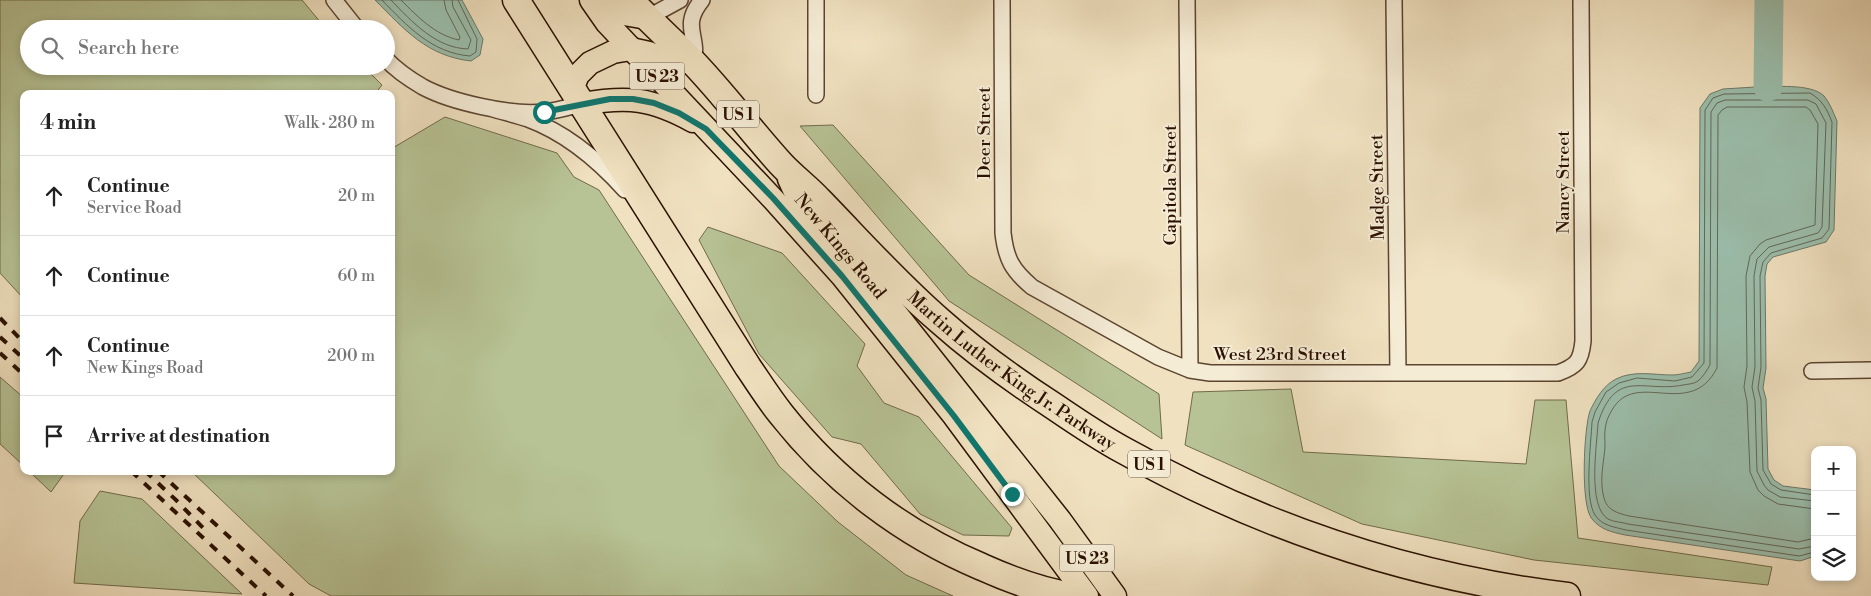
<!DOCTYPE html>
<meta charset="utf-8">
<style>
body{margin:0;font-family:"Libre Bodoni",serif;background:#f2f2f2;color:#222}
.controls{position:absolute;right:15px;bottom:15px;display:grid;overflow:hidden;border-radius:10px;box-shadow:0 2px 8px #0003}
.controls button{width:45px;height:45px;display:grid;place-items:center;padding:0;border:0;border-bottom:1px solid #e0e0e0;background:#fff;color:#222;font:25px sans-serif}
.stop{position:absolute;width:15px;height:15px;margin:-11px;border:4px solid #0f766e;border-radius:50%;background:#fff}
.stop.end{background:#0f766e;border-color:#fff;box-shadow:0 1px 5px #0008}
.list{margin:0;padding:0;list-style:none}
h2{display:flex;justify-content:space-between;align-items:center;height:65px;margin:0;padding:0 20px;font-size:21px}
h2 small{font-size:16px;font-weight:400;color:#767676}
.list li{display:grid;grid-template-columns:32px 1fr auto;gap:15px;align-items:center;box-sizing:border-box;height:80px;padding:0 20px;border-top:1px solid #e0e0e0}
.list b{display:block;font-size:19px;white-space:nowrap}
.list p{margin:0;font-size:16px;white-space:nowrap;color:#767676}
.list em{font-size:16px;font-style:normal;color:#767676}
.icon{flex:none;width:28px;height:28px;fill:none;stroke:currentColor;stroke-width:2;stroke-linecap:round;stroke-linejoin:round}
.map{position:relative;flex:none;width:1871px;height:596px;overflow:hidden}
.search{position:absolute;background:#fff;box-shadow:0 2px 8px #0003;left:20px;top:20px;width:375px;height:55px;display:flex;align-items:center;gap:12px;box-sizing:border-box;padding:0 18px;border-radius:28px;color:#767676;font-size:19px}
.panel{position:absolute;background:#fff;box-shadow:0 2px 8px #0003;left:20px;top:90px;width:375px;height:385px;border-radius:10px}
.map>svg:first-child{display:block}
</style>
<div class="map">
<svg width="1871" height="596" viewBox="0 0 1871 596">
<rect width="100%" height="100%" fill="#f0e1c0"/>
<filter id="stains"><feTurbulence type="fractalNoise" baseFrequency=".004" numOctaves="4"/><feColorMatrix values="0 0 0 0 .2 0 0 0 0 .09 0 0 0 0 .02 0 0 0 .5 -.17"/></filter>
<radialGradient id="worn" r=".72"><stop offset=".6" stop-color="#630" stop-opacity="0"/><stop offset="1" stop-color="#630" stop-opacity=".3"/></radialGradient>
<path fill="#b7c395" stroke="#716a4a" d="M0,0H302L326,29H29V66H363L382,85L375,94H24V299L0,273Z
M445,117L557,153L574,177L599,190L779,466L838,522L906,575L953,596H331L309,584L191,471H391V149Z
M833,125L969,275L1159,394L1162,439L949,301L800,126Z
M708,227L782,253L865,344L857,366L884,403L919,417L1012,528L1009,536L963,535L920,514L861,444L832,437L759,354L699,240Z
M0,377L24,398V466L0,444Z
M1291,389L1303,452L1526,464L1535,400H1566L1578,538L1772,567L1768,585L1534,560L1362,524L1185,445L1193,392Z
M29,471H66L51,492Z
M100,491L142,499L242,594L74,583L80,521Z"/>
<path fill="#9bbeac" stroke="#6e7867" d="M375,0H462L483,39L480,55L471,61C427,56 405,30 375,0Z
M1755,87C1774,87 1811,83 1824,96C1830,103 1833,112 1837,121L1834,230L1826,242L1773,257L1767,264L1765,276L1766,368L1763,388L1766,399L1768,469L1774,480L1783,486L1815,490V556L1800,561L1625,535C1612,532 1601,530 1592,519C1580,505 1584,428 1590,411C1596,398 1604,385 1616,379C1634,370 1654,375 1672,375C1679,375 1685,373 1691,372L1699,361L1700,108L1710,94L1723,89Z"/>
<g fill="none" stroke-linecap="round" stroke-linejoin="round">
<path stroke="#636756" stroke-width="1" d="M382,0C407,26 432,53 470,56L476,52L477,39L458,0
M391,0C412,22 436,48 468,49L471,40L453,7L452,0
M401,0C418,17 435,35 459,40L460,37L446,10L444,0
M1815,495L1781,490L1771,484L1763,470L1761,400L1758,388L1761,367L1760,276L1763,262L1771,253L1822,238L1829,229L1832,122C1827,109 1822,100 1810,93L1724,94L1713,98L1705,110L1704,363L1692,377L1675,381L1637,378L1619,383L1606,392L1595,412L1592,422C1591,443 1584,498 1595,515C1602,526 1615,527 1626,530L1799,556L1815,552
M1815,501L1780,497L1768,490L1764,485L1757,471L1755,401L1752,387L1755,367L1754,276L1757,259L1769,247L1818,233L1822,227L1826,123L1816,104L1808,100H1725L1717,103L1711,112L1710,365C1707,370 1703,377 1698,381C1694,384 1688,384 1683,385C1644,393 1616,367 1598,423C1597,445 1587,506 1608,519C1613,522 1622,522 1628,524L1799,549L1815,546
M1815,509L1778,504L1764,496L1758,490L1750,472L1747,402L1744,387L1747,366L1746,276L1750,256L1760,244L1766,240L1815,225L1818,124L1810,110L1806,107H1727L1722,110L1718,115L1717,368C1690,421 1636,368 1612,410C1609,415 1607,419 1606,424C1604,432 1605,440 1605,447C1604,460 1601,473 1602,486C1604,507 1609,511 1629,516L1798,542L1815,538"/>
<path stroke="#9bbeac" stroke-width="29" d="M1768,87L1769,0"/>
<g stroke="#5c4430" stroke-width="18">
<path id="street" d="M334,0L357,29
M816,0V95
M1002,0L1003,233C1006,259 1012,270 1032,287L1158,357L1190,370L1210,373H1558C1577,366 1581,361 1583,341L1581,0
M1187,0L1190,370
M1394,0L1398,373
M647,18L680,0
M386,59C396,70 411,80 423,87C451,102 512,116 544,112C556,111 569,107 581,104
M693,62C700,36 680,27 702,0
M490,108C503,112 516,115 528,119C566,133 599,161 625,190
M1812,371L1871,370"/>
</g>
<g stroke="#2b1000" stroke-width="25">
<g id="primary">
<path d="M591,0L607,23L773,199L842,276L954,416L1087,596"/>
<path d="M596,0L624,14L647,18"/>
<path d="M572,89L578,75L590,63L613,52L631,49L649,53L672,62H693"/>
<path d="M581,104C628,96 651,98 693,121"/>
<path id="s1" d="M789,179L795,192L883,297L1060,520L1115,596"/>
</g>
</g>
<g stroke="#2b1000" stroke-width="29">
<g id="highway">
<path d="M516,0L748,367C759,383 769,399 781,414C834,481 903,534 982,567C1011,580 1041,591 1072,596"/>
<path id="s2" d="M630,0C650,21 671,40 691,60C723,93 751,131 781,164C793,177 807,187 819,200C859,241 897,284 940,321C976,353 1015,381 1055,407C1077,422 1099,437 1123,450C1261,527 1410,577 1567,596"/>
</g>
</g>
<use href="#street" stroke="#f5ecd6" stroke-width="15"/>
<use href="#primary" stroke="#f0e1c0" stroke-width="22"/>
<use href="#highway" stroke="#f0e1c0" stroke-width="26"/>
<path stroke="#2b1000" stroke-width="4" stroke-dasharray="9 9" stroke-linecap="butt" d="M0,318L24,343
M0,337L24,359
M0,353L24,375
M131,471L266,596
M145,471L176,500L207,532
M158,471L293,596"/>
</g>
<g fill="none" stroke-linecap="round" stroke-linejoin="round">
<path stroke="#0f766e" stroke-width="6" d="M544,112L610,99H633L654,103L679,113L706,129L773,198L842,276L954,416L1012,494"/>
</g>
<g text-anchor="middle" stroke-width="4" stroke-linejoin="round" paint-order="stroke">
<g fill="#f5ecd6" stroke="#685240" stroke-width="1">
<rect x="629.5" y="62.5" width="55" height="27" rx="4"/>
<rect x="717" y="100.5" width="42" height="27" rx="4"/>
<rect x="1128" y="450.5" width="42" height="27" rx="4"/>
<rect x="1059.5" y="544.5" width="55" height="27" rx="4"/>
</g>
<g font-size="16" font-weight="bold" fill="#2b1000">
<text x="657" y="82">US 23</text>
<text x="738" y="120">US 1</text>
<text x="1149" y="470">US 1</text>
<text x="1087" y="564">US 23</text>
</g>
<g font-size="18" fill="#2b1000" stroke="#f5ecd6">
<text transform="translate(984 133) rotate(-90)" y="6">Deer Street</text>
<text transform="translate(1563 182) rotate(-90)" y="6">Nancy Street</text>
<text transform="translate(1170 185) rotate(-90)" y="6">Capitola Street</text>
<text transform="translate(1377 187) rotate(-91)" y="6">Madge Street</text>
<text dy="6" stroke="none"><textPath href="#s1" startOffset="85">New Kings Road</textPath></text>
<text x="1280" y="360">West 23rd Street</text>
<text dy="6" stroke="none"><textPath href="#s2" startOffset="534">Martin Luther King Jr. Parkway</textPath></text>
</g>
</g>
<rect width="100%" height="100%" filter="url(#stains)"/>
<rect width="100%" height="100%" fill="url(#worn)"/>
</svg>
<div class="controls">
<button>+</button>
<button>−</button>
<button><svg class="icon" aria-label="layers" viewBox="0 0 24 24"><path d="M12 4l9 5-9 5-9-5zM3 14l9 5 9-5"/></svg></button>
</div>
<div class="stop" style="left:544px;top:112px"></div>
<div class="stop end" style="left:1012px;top:494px"></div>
<div class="search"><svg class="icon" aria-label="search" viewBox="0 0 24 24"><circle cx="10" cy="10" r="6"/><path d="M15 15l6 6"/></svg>Search here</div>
<section class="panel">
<h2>4 min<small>Walk · 280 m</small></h2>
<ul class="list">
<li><svg class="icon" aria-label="ahead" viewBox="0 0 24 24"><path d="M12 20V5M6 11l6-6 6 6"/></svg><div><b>Continue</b><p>Service Road</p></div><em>20 m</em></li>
<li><svg class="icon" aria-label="ahead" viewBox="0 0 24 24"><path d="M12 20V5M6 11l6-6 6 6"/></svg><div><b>Continue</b></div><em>60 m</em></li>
<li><svg class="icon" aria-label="ahead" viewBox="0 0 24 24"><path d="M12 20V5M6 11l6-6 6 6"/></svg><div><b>Continue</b><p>New Kings Road</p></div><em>200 m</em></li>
<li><svg class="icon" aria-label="arrive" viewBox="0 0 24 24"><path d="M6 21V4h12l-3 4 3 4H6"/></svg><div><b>Arrive at destination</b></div></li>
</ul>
</section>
</div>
